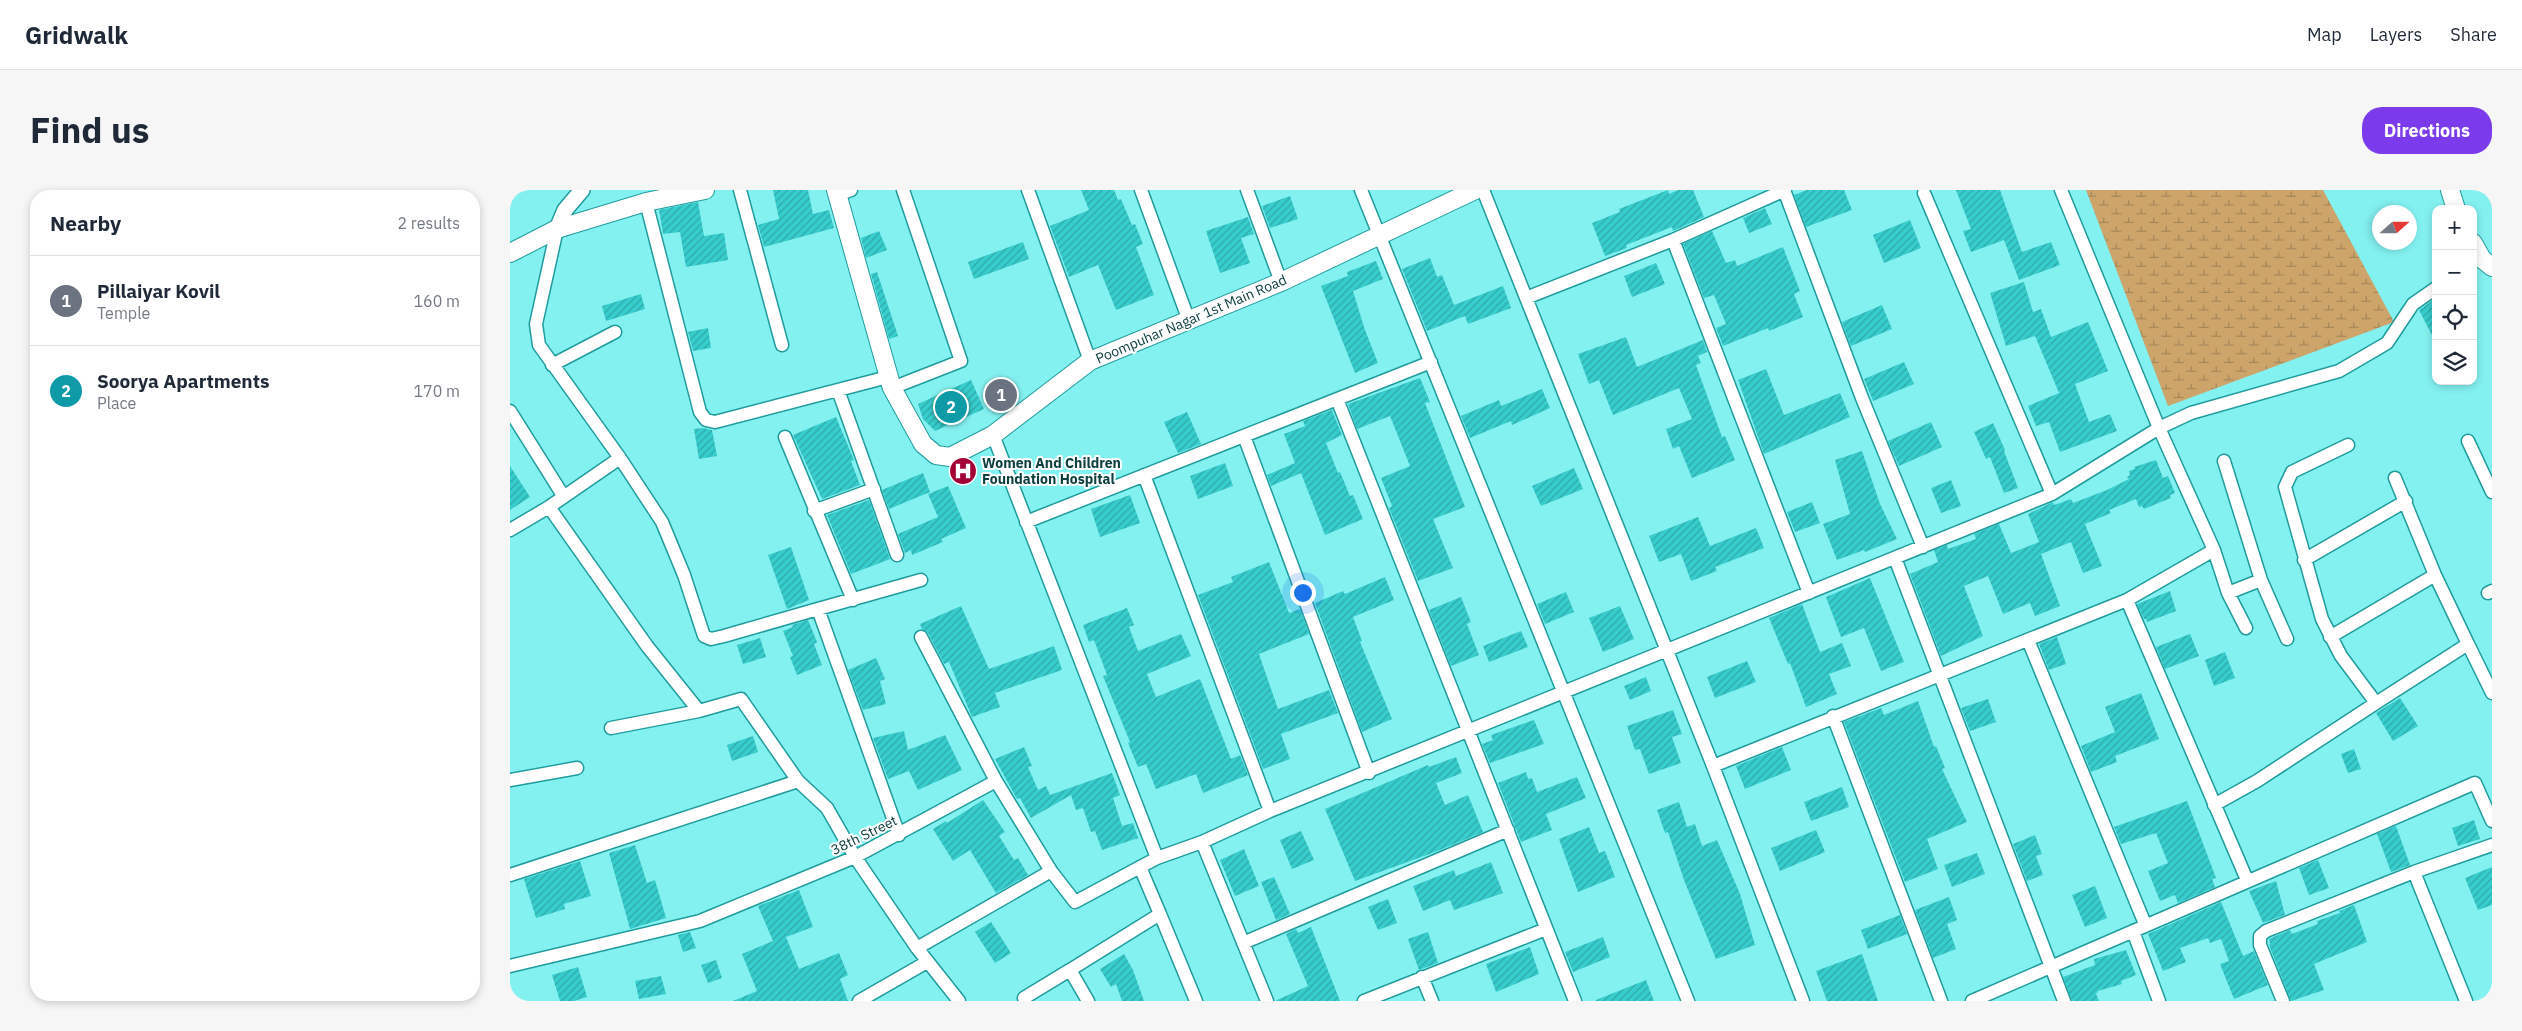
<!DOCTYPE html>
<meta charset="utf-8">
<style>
body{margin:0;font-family:"IBM Plex Sans",sans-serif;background:#f6f6f7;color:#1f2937}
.controls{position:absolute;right:15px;top:15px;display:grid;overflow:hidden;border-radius:10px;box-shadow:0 2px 8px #0003}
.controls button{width:45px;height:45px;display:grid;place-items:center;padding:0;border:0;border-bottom:1px solid #e0e1e3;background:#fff;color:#1f2937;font:25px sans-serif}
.compass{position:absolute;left:1862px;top:15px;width:45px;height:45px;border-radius:50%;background:#fff;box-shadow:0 2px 8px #0003;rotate:69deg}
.you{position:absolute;left:792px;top:402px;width:18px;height:18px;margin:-12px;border:4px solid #fff;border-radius:50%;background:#1a73e8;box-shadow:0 0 0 8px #1a73e833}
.badge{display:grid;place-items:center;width:32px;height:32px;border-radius:50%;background:#7c3aed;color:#fff;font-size:16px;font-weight:700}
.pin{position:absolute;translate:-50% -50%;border:2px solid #fff;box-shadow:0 1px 5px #0006}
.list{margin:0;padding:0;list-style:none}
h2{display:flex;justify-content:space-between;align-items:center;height:65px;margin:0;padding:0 20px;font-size:21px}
h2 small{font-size:16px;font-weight:400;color:#747a83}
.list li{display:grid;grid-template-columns:32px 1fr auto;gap:15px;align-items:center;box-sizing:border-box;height:90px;padding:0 20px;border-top:1px solid #e0e1e3}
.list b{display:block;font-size:19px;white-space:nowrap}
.list p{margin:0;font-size:16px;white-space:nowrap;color:#747a83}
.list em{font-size:16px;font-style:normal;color:#747a83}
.icon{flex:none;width:28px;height:28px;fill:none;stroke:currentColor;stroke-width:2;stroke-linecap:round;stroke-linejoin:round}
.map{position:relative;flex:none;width:1982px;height:811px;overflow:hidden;border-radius:20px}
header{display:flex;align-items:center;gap:30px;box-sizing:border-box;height:70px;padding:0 25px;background:#fff;border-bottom:1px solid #e0e1e3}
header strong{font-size:24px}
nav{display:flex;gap:28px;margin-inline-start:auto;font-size:18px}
.intro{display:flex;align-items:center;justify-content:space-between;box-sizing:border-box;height:120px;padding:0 30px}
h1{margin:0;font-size:35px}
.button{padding:12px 22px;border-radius:20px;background:#7c3aed;color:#fff;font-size:18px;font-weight:700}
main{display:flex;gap:30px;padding:0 30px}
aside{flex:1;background:#fff;border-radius:20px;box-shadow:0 2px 8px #0003}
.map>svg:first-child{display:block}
</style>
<header>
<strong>Gridwalk</strong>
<nav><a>Map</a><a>Layers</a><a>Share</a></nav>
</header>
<div class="intro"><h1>Find us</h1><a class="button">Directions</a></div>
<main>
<aside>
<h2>Nearby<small>2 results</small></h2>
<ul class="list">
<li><span class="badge" style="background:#6b7280">1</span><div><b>Pillaiyar Kovil</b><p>Temple</p></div><em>160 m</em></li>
<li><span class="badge" style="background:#0f9aa8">2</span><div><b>Soorya Apartments</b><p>Place</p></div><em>170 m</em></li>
</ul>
</aside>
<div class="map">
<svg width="1982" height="811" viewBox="0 0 1982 811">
<defs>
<pattern id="wetland-marsh" width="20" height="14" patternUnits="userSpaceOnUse" patternTransform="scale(1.25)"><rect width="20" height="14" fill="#cda46a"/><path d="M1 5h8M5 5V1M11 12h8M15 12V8" fill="none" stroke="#a58759"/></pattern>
<pattern id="building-hatch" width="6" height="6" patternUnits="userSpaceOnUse" patternTransform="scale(1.25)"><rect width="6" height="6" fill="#38cdcd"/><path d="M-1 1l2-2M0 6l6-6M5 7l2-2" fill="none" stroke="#2ea8a8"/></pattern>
</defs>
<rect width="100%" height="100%" fill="#84f1f1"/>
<path fill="url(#wetland-marsh)" d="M1576,0H1813L1884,132L1658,216Z"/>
<path fill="url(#building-hatch)" d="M263,0H298L303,24L319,20L324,38L254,57L248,35L269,29Z
M571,0H604L608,10L611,9L622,35L625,34L633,54L626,57L644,105L606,120L588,75L559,87L540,36L579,20Z
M1158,0L1159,4L1168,0H1183L1194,27L1163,41L1162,37L1116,55L1117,58L1095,66L1082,33L1110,22L1109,19Z
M1297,0H1334L1342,20L1296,37L1284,5Z
M1446,0H1490L1512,62L1541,52L1550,75L1509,90L1494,50L1461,62L1453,41L1461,39Z
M780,6L788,29L760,38L752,16Z
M188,12L194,46L214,43L218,70L176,77L170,42L153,44L149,20Z
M1255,18L1262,34L1239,43L1233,28Z
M738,27L744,44L731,48L740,73L710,83L696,41Z
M1400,30L1411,58L1374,73L1363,45Z
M369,41L377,60L356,68L351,48Z
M1202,41L1216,73L1225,70L1227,76L1273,57L1290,101L1284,104L1293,127L1259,141L1258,138L1213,156L1206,138L1216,134L1204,105L1194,108L1173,54Z
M513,52L519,69L464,89L458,72Z
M920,68L927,87L932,85L944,115L993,96L1001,118L958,134L955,126L917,141L892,79Z
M866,71L873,89L843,101L855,140L868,173L845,183L811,96L838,86L837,82Z
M1146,73L1155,94L1122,107L1114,86Z
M367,82L388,146L379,149L361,84Z
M1514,92L1523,122L1531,119L1541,147L1578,132L1598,181L1565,194L1579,232L1600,224L1607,241L1550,262L1539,232L1526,236L1518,216L1549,203L1525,146L1496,156L1480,103Z
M131,104L135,119L96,131L92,116Z
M1926,108V153L1909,120Z
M1372,115L1382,139L1341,156L1332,132Z
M198,138L201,158L183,161L178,142Z
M1116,147L1127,177L1193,150L1197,162L1188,166L1191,173L1186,175L1212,247L1215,246L1225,270L1182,288L1169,256L1163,259L1156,239L1182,229L1169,198L1103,225L1089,190L1079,194L1068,164Z
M1394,172L1404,194L1363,211L1354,189Z
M1256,179L1274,225L1330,203L1340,227L1254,264L1228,190Z
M910,188L920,212L915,213L955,317L923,329L943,378L908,391L879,318L882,316L871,288L900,276L880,226L847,239L838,214Z
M461,190L474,219L425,241L413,229L408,214Z
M1032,199L1040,218L1002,235L1001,231L960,248L951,226L989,210L991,216Z
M822,220L832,245L816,253L828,283L830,282L840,306L843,305L853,329L815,345L791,283L761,296L757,285L785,273L774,244L795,236L793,231Z
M677,222L691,254L668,263L654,232Z
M326,227L344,270L341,271L350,295L312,309L283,245Z
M1421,232L1432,257L1389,276L1378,251Z
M1483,233L1495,260L1494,261L1508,298L1494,303L1480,267L1476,269L1464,242Z
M193,238L202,240L207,266L189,269L184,239Z
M1352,261L1370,314L1387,349L1355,362L1354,360L1327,370L1313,334L1340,324L1325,270Z
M1646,270L1653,288L1658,286L1665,303L1660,305L1661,308L1634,319L1632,316L1629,317L1626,309L1599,320L1601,323L1575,334L1592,376L1573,383L1561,352L1531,364L1550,416L1525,426L1520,413L1493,424L1478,386L1454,396L1473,446L1431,466L1400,384L1428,372L1424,360L1437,355L1438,359L1466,349L1464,344L1489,334L1501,363L1529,352L1518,324L1543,312L1544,315L1561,309L1563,313L1597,300L1619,289L1617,287L1620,285L1619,281L1625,279L1624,277Z
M715,273L723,296L688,309L680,286Z
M0,276L20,307L0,320Z
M1064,278L1073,299L1031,316L1022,296Z
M413,283L420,302L379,319L372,300Z
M1441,290L1451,316L1431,323L1421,298Z
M438,296L456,338L431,349L433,352L402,365L401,360L395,363L388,344L428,327L418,304Z
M620,305L630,333L590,347L581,319Z
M359,310L380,369L341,384L317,325Z
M1302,312L1310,333L1285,342L1277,322Z
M1188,327L1200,356L1246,338L1254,358L1205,377L1207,381L1181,391L1171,364L1149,372L1139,346Z
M281,357L299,410L277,419L258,365Z
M759,372L779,423L790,419L799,444L749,464L768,519L819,500L828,523L771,544L780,569L753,579L688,405L723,392L721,387Z
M875,387L884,410L843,427L852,451L850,452L882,529L852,542L805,413L833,401L835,404Z
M1360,388L1394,472L1371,481L1354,438L1331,447L1316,407Z
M1660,401L1666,421L1637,432L1636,429H1634L1627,414Z
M1056,402L1064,422L1035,434L1027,414Z
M951,407L961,432L957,434L969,465L941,476L919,420Z
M1292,414L1310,462L1332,453L1341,476L1319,484L1327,504L1296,517L1280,473L1278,474L1259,428Z
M451,416L479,479L544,456L552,480L485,503L490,517L462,527L439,472L434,474L418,443L412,439L410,434Z
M1110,416L1124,449L1093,462L1079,428Z
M617,418L624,435L619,437L628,461L671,444L681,466L637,484L646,507L690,489L721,569L730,565L738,585L693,603L686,584L646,599L636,574L628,577L618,553L620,552L593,486L597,485L584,450L579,452L573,435Z
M298,430L307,452L304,454L312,475L287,485L280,467L283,466L273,441L283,437L282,435Z
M1011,441L1018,457L979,472L973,456Z
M1680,444L1689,466L1655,479L1646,457Z
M1547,447L1556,474L1539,480L1529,454Z
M250,448L256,467L233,474L227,455Z
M1715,462L1725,488L1704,496L1695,470Z
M366,468L375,489L370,491L376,514L353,520L338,480Z
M1237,471L1246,492L1205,508L1197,487Z
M1136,487L1141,501L1120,510L1114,496Z
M1631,503L1649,549L1605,566L1607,572L1581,582L1571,556L1605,542L1595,517Z
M1890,508L1908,536L1883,551L1866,523Z
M1478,509L1486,532L1460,541L1451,518Z
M1408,511L1424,557L1426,556L1435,578L1432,579L1457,632L1417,649L1428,679L1395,692L1334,532L1371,518L1374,525Z
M1163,520L1172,544L1162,547L1171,573L1139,584L1130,559L1125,560L1117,536Z
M1024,530L1034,554L980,573L972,554L983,550L981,545Z
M394,541L398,560L435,545L452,580L408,600L399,581L378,589L363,548Z
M243,546L248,562L222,571L217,555Z
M514,557L522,576L518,577L528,600L536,596L540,605L602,583L610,605L603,608L612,636L623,633L628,648L592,660L585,641L581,642L573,618L566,620L561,605L521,628L510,608L507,609L485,569Z
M1272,557L1281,580L1235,599L1226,576Z
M1844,559L1851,579L1838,583L1831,564Z
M946,567L952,583L926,593L935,615L958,605L973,642L925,662L845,691L815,619L918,575L919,577Z
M1016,582L1018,589L1022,588L1027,602L1067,587L1076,608L1036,624L1042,640L1011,652L988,593Z
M1332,597L1339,617L1301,631L1294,612Z
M473,610L495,642L489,646L504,670L508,668L518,685L486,703L460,660L443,671L423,639L436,631L437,633Z
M1677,611L1706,688L1702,689L1705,697L1668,713L1665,705L1650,711L1638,681L1658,673L1646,643L1611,654L1604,637Z
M1169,612L1177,637L1185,634L1192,656L1207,650L1230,704L1245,755L1206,769L1174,690L1158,642L1155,643L1147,620Z
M1964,630L1970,649L1948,656L1942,638Z
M1886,636L1900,675L1881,682L1867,644Z
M1079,637L1089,663L1095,661L1105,687L1068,702L1049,649Z
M1306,640L1315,662L1270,681L1261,658Z
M791,641L804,670L782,679L770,650Z
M1525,645L1532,664L1526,666L1533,685L1517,691L1503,654Z
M125,655L137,693L145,690L156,728L120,739L99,663Z
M734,659L749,696L725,706L710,670Z
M1467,663L1475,684L1442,697L1434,675Z
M1808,670L1819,698L1799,705L1789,678Z
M70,671L81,706L54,714L55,719L26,728L14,689Z
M981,672L993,703L944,720L940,710L913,721L903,696L944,680L946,686Z
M1982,677V715L1968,720L1955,688Z
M764,687L780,724L766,730L751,692Z
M1766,691L1775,725L1753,733L1739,701Z
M1585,696L1597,728L1575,737L1562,705Z
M289,700L303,737L276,747L289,779L329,763L338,785L330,789L338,811H223L247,801L232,764L263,751L248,716Z
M1439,707L1447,730L1437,734L1446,759L1423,768L1405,720Z
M878,709L887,733L868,740L858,717Z
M1711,712L1733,766L1744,761L1758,795L1724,809L1710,774L1719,771L1711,749L1700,753L1698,748L1670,758L1676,772L1653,781L1638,744Z
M1844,715L1857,752L1804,774L1814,800L1781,811L1759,755L1760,754L1759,749L1780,740L1782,744L1808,734L1807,731L1830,723L1829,721Z
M1390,725L1397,744L1358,759L1351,740Z
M481,732L501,763L485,773L465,742Z
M801,737L830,811H765L798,796L776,744L786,739L788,743Z
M180,742L186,758L173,762L168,745Z
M918,742L928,773L909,780L898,749Z
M1093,747L1100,767L1063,782L1055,762Z
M1020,757L1029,784L986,802L976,774Z
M1616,760L1626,785L1611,791L1612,794L1588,801L1586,804L1589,811H1562L1553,787L1585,775L1584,769Z
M614,764L623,780L634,811H612L606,794L601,797L590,779Z
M1352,764L1368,811H1317L1306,781Z
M206,770L212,788L198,793L191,775Z
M68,777L77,807L64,811H50L42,785Z
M151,786L156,804L129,809L125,791Z
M1136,790L1144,811H1086V810Z"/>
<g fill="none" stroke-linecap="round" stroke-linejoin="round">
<g stroke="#209c9c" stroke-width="15">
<path id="minor" d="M230,0L272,155
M518,0L580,171
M631,0L679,131
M737,0L771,92
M851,0L1178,811
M973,0L1203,576L1293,811
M1274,0L1352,208L1413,357
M1414,3L1542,304
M327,5L341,0
M136,12L190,222L196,230L205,232L378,187
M1163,50L1299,403
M1016,108L1163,50L1275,0
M42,175L105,142
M382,198L451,171L393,0
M328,200L387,365
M827,209L1065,811
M0,221L54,307
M483,245L647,668
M734,246L859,583
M275,247L343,410
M1958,251L1982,302
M1838,255L1782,282L1775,297L1812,429L1831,466L1866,513L1958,454L1925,385L1885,288
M110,268L152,332L174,385L194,446L201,449L214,446L308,419L389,645
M1714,271L1751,390L1718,403
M634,285L760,621
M39,317L137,456L189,521
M304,321L364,299
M516,332L921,172
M0,340L39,317L110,268L29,155L26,134L47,39
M1704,360L1718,403L1736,438
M1385,368L1554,811
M1794,370L1896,311
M1751,390L1777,449
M1978,403L1982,401
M1617,410L1737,690
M308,419L411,390
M411,447L486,591
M1820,447L1925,385
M1518,450L1635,734
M1958,454L1982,503
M1323,526L1431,811
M101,538L189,521L231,509L288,591L317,618L345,667L407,758L449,811
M1203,576L1617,410L1704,360L1649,238L1551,0
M0,590L67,578
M1704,615L1747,591L1866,513
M692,652L757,811
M630,677L650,724
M1904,682L1956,811
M0,685L288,591
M1623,741L1649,811
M733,753L998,640
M407,758L541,681
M0,776L190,731L345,667L486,591L541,681L565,712L647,668L692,652L760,621L1542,304L1649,238L1681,223L1829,181L1877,153L1903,114L1926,98
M912,787L922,811
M514,808L560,780
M349,811L417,772
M578,811L560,780L650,724L686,811
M854,811L1036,739
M1462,811L1965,593L1982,631
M1773,811L1750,755V746L1756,741L1904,682L1982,655"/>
</g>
<g stroke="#209c9c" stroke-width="18">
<path id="tertiary" d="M47,39L55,20L72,0"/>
</g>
<g stroke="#209c9c" stroke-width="20">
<path id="secondary" d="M326,0L382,198L413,254L426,265L440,267L483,245L580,171L771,92L965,0
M1940,0L1946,19
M1963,53L1972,69L1982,77
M0,63L47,39L136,12L195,0"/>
</g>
<use href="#minor" stroke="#fff" stroke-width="12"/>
<use href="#tertiary" stroke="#fff" stroke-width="15"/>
<use href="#secondary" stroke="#fff" stroke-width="18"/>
</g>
<defs>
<g id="hospital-disc" transform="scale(1.4375)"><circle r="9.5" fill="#a20234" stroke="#fdfdfd"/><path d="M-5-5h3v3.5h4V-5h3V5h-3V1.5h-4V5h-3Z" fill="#fff"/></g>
</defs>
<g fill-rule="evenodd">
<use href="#hospital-disc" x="453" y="281"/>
</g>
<g text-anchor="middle" stroke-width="4" stroke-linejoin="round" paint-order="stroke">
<g font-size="14" fill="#0f4040" stroke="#fdfdfd">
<text transform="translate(681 129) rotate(-23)" y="5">Poompuhar Nagar 1st Main Road</text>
<text transform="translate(354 645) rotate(-26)" y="5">38th Street</text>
</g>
<g font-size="14" font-weight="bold" fill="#0f4040" stroke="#fdfdfd" text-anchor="start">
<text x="472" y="278">Women And Children<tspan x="472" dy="16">Foundation Hospital</tspan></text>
</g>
</g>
</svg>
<div class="controls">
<button>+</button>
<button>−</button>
<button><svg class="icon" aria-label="locate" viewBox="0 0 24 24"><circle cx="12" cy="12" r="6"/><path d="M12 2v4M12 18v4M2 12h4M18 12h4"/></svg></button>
<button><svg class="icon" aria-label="layers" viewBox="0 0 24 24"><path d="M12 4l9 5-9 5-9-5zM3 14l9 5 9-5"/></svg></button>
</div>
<svg class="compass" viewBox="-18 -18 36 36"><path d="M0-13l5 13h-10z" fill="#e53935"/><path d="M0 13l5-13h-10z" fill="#747a83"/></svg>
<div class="you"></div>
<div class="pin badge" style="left:491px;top:205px;background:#6b7280">1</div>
<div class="pin badge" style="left:441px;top:217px;background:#0f9aa8">2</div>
</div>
</main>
